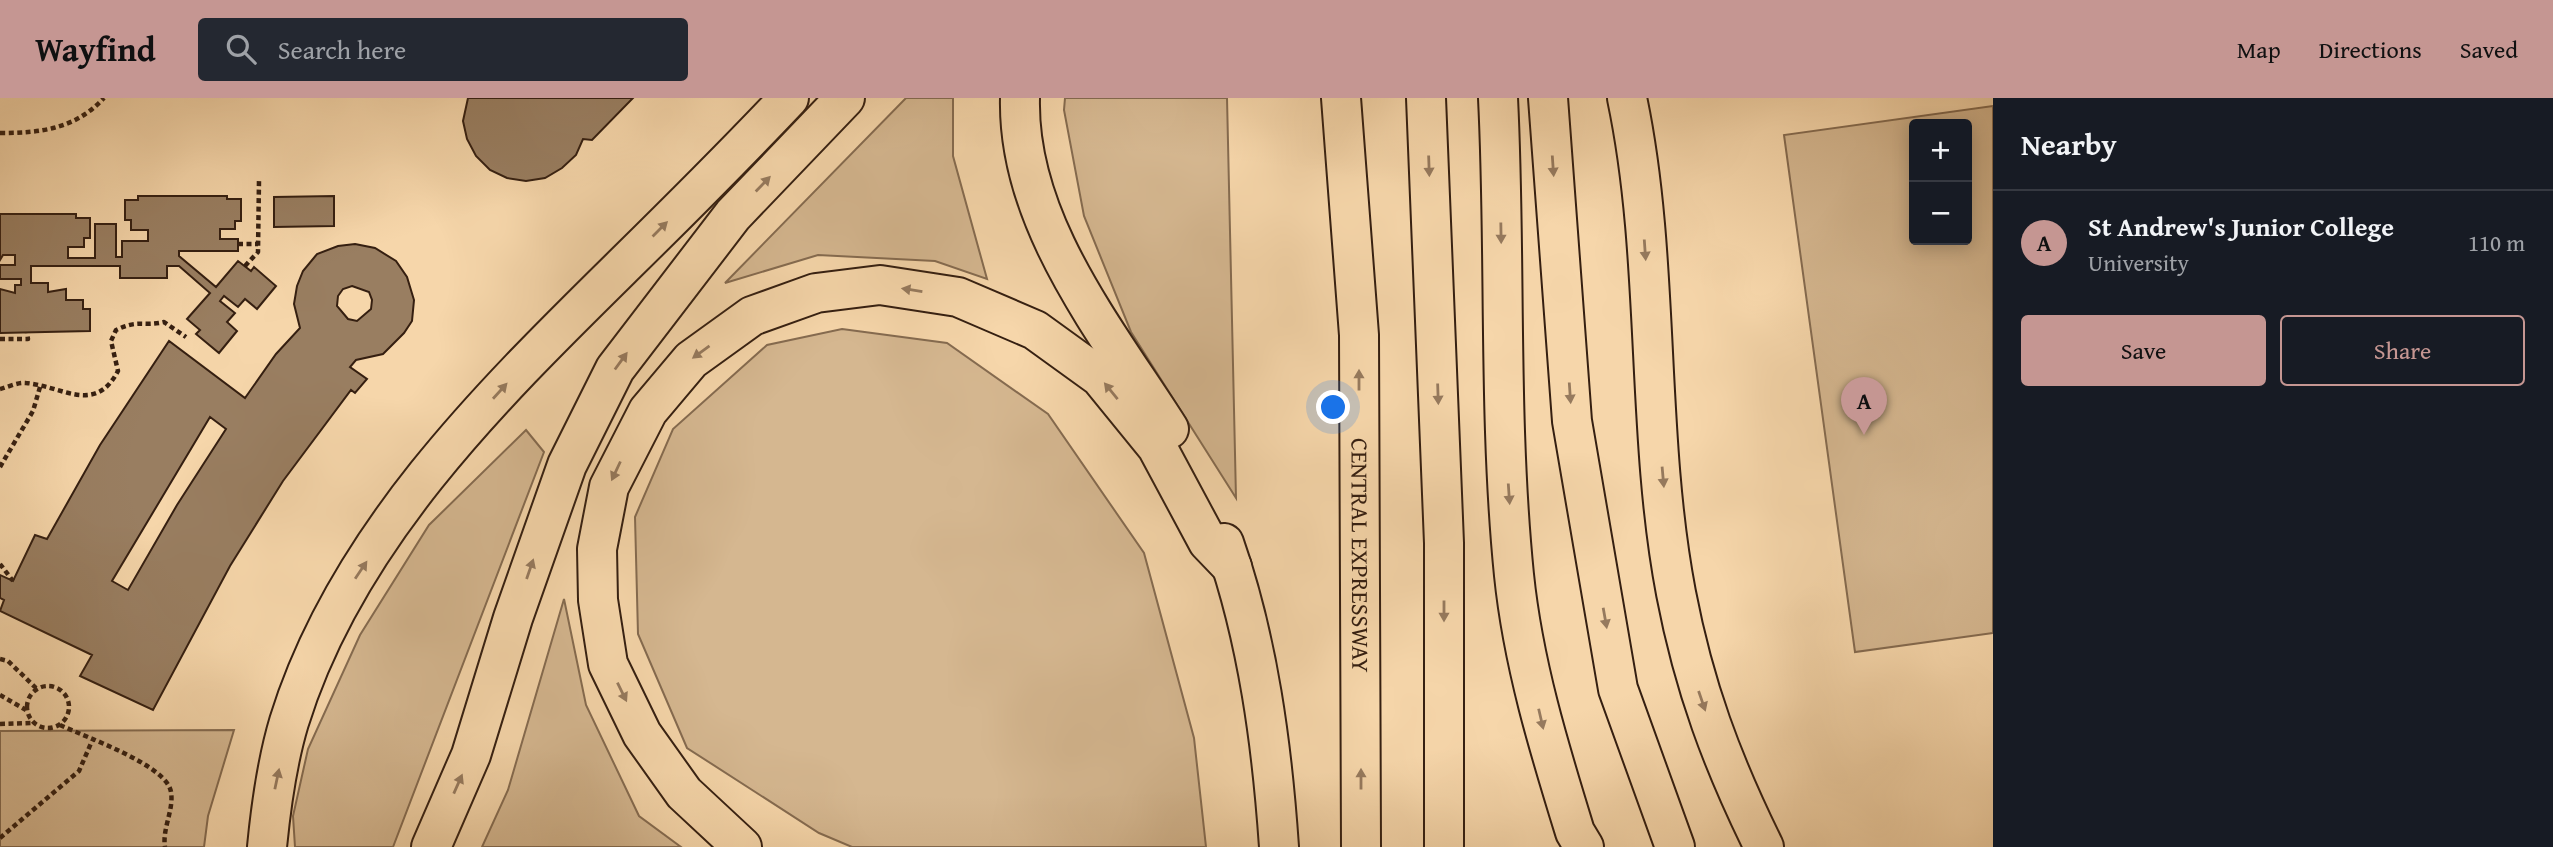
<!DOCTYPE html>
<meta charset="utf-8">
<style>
body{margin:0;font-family:"Gentium Book Plus",serif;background:#242831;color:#f1f3f6}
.controls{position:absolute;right:21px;top:21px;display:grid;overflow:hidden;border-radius:7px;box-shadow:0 4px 18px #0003}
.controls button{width:63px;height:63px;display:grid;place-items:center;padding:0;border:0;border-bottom:2px solid #363941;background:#171b24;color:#f1f3f6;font:35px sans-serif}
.you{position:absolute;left:1334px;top:310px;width:24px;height:24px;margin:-18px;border:5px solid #fff;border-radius:50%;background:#1a73e8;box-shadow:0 0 0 10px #1a73e833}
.badge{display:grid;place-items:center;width:46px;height:46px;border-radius:50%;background:#c59692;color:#111;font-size:23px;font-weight:700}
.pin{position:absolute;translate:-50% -58px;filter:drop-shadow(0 2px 4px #0008)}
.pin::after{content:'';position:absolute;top:37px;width:24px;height:21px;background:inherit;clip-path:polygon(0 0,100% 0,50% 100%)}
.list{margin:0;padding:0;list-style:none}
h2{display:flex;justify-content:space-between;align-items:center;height:91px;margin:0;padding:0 28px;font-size:30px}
h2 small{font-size:23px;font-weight:400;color:#9ea1a6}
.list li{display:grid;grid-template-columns:46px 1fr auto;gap:21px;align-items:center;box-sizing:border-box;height:105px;padding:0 28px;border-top:2px solid #363941}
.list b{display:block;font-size:26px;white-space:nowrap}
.list p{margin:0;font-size:23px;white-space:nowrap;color:#9ea1a6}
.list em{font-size:23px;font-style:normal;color:#9ea1a6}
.actions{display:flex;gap:14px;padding:21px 28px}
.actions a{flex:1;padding:16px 0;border:2px solid #c59692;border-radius:7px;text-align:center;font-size:24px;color:#c59692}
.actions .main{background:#c59692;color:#111}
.icon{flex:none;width:38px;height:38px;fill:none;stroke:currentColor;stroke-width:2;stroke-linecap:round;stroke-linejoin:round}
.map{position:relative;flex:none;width:1993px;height:749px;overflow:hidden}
header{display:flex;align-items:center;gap:42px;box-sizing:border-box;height:98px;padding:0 35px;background:#c59692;color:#111}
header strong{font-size:33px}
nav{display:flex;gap:38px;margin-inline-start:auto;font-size:24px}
.search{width:490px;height:63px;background:#242831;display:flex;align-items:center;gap:18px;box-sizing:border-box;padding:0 24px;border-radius:7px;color:#9ea1a6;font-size:26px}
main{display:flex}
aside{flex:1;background:#171b24}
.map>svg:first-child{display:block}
</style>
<header>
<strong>Wayfind</strong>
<div class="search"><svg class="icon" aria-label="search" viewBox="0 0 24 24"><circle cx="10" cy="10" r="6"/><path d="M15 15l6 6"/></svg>Search here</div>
<nav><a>Map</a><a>Directions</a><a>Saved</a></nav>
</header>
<main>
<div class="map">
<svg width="1993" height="749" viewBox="0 0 1993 749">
<rect width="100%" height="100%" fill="#f6d6aa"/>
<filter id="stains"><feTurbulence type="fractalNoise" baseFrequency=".00286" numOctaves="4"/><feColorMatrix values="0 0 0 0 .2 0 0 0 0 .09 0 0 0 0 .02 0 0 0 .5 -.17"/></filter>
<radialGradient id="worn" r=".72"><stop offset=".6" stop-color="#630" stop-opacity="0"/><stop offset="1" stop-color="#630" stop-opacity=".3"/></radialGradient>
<path fill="#d5b790" stroke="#856b50" stroke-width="2" fill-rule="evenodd" d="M906,0H953V58L987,181L935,163L818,157L725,185Z
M1065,0H1227L1236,400L1131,234L1084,118L1064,12Z
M1993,8V535L1855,554L1784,37ZM1914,26H1967V142H1914Z
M842,231L947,245L1048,316L1144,455L1194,640L1206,749H852L819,735L687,650L638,536L635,419L673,331L767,247Z
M526,332L544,354L393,749H295L293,718L308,651L360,537L429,427Z
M564,501L586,607L639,718L681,749H482L508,692Z
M234,632L208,718L204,749H0V633Z"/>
<path fill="#997e61" stroke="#351f11" stroke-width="2" fill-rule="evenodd" d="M468,0H633L592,42L583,41L576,57L562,70L545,80L526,83L507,80L490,72L476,58L467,41L463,23Z
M138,98H227V101H241V123H235V131H220V141H238V153H179V158L216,189L238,163L251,173L254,169L276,188L257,211L245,201L238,209L224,198L220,203L235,215L227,224L237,233L219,255L196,236L200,232L187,221L210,195L179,168H167V180H120V168H31V185H48V194L66,191V202H83V211H90V233L0,235V191L15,195V187H21V181H0V167H15V157H3L0,162V116H76V120H90V140H84V149H68V160H95V126H116V159H122V143H148V132H131V122H125V102H138Z
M334,98V128L274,129V99Z
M355,146L375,150L396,163L407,179L414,202L412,223L404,235L383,256L356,262L350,269L367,281L355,295L351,292L283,383L230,468L153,612L80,578L92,557L0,513L4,502L0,500V477L13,483L35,437L47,441L100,347L169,243L245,300L276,256L300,230L294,206L297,188L303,173L317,156L338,148ZM352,188L369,194L372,202L371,211L357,223L348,221L337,208L338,198L343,191ZM210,319L226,331L177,407L128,492L112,483Z"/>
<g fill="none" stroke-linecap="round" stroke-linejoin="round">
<g stroke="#351f11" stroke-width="42">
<g id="highway">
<path d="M1020,0C1017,124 1106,232 1169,331"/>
<path id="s1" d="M1341,0L1359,237L1361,749"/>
<path d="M1426,0L1444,445V749"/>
<path d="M1498,0C1506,159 1498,318 1514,477C1523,565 1549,650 1575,734L1584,749"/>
<path d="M1548,0L1572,323L1618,591L1675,749"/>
<path d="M1627,0C1661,161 1645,333 1676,495C1694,589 1722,664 1764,749"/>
<path d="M1224,445C1258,542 1272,647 1279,749"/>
<path d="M267,749C271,708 277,664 289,624C346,439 492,297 626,165C681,111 736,56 789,0"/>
<path d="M431,749L471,657L513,520L567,367L615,271L733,117L845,0"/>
<path d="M742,749L684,695L642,636L608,566L598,502L597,451L609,389L648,313L691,262L752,218L816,195L880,187L958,199L1035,232L1100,279L1157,349L1208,444L1232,469"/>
</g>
</g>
<path stroke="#351f11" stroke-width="4.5" stroke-dasharray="5 3.5" stroke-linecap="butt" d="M0,35C41,35 75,31 104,0
M238,146H258
M245,168L258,154L259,82
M0,241H28L27,235
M0,291C8,289 18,284 26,285C62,288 95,317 118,273L111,243L116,232C139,221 142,229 164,224L186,239
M0,369L33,313L40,289
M0,466L13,483
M0,561L8,563L36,590
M27 609a21 21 0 1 1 42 0a21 21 0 1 1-42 0Z
M0,597L26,612
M0,626L33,625
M60,627C85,639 167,667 171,694C174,712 162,731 165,749
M0,740L79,673L92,643"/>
<use href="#highway" stroke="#f6d6aa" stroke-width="38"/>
</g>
<defs><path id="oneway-solid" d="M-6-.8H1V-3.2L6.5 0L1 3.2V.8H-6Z" transform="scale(1.75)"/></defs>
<g fill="#967a5e">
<use href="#oneway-solid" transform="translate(1429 68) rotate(88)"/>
<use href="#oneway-solid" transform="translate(1553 68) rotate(86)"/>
<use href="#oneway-solid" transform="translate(763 86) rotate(-46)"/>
<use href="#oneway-solid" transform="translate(660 131) rotate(-45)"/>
<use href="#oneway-solid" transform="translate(1501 135) rotate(89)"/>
<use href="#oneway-solid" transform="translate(1645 152) rotate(86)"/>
<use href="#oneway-solid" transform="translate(912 192) rotate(-171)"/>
<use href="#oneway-solid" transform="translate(701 254) rotate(144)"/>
<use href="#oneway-solid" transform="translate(621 263) rotate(-54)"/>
<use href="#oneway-solid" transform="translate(1359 282) rotate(-90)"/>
<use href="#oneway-solid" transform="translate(500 293) rotate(-48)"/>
<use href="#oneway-solid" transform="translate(1111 293) rotate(-129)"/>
<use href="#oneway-solid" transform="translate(1570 295) rotate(86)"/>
<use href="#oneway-solid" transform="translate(1438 296) rotate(88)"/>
<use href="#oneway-solid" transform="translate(616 373) rotate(115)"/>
<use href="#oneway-solid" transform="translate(1663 379) rotate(85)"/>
<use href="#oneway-solid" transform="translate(1509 396) rotate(86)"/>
<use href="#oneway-solid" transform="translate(530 471) rotate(-71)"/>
<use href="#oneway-solid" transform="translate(361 472) rotate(-56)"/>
<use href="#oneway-solid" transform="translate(1444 513) rotate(90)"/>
<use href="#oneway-solid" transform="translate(1605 520) rotate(80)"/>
<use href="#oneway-solid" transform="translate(622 594) rotate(64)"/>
<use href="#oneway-solid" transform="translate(1702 603) rotate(71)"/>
<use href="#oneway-solid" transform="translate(1541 621) rotate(77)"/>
<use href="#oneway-solid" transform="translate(277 681) rotate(-78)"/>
<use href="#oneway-solid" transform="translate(1361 681) rotate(-90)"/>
<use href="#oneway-solid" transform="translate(458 686) rotate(-66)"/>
</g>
<g text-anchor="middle" stroke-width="6" stroke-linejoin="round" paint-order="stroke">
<g font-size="24" fill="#351f11" stroke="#f9e4c8">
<text dy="8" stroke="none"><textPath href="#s1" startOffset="458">CENTRAL EXPRESSWAY</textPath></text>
</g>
</g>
<rect width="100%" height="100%" filter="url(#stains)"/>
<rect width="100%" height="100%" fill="url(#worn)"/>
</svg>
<div class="controls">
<button>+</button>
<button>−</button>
</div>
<div class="you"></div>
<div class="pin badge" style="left:1864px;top:337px">A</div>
</div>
<aside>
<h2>Nearby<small></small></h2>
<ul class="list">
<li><span class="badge">A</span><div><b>St Andrew's Junior College</b><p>University</p></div><em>110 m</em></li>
</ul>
<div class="actions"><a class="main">Save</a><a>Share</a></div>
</aside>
</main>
